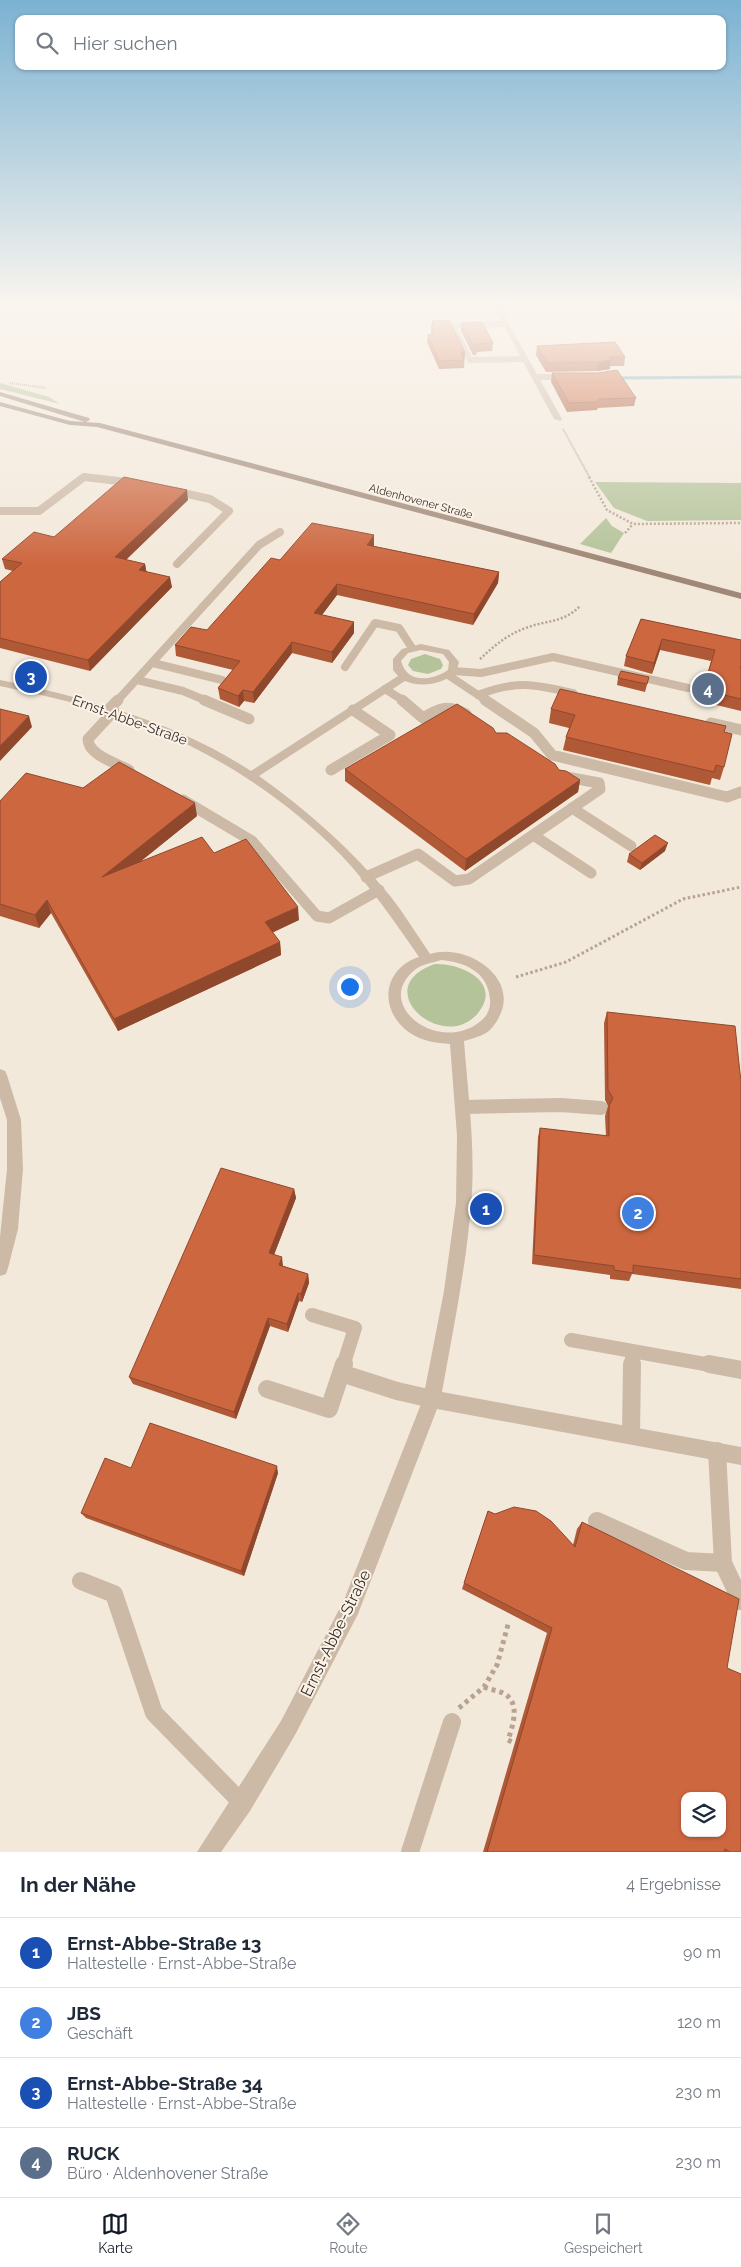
<!DOCTYPE html>
<html lang="de">
<meta charset="utf-8">
<style>
body{margin:0;font-family:Raleway,sans-serif;background:#f2f2f3;color:#1f2937}
.controls{position:absolute;right:15px;bottom:15px;display:grid;overflow:hidden;border-radius:10px;box-shadow:0 1px 4px #0004}
.controls button{width:45px;height:45px;display:grid;place-items:center;padding:0;border:0;border-bottom:1px solid #e0e1e3;background:#fff;color:#1f2937;font:25px sans-serif}
.you{position:absolute;left:349px;top:986px;width:18px;height:18px;margin:-12px;border:4px solid #fff;border-radius:50%;background:#1a73e8;box-shadow:0 0 0 8px #1a73e833}
.badge{display:grid;place-items:center;width:32px;height:32px;border-radius:50%;background:#111827;color:#fff;font-size:16px;font-weight:700}
.pin{position:absolute;translate:-50% -50%;border:2px solid #fff;box-shadow:0 1px 5px #0006}
.list{margin:0;padding:0;list-style:none}
h2{display:flex;justify-content:space-between;align-items:center;height:65px;margin:0;padding:0 20px;font-size:21px}
h2 small{font-size:16px;font-weight:400;color:#747a83}
.list li{display:grid;grid-template-columns:32px 1fr auto;gap:15px;align-items:center;box-sizing:border-box;height:70px;padding:0 20px;border-top:1px solid #e0e1e3}
.list b{display:block;font-size:19px;white-space:nowrap}
.list p{margin:0;font-size:16px;white-space:nowrap;color:#747a83}
.list em{font-size:16px;font-style:normal;color:#747a83}
.icon{flex:none;width:28px;height:28px;fill:none;stroke:currentColor;stroke-width:2;stroke-linecap:round;stroke-linejoin:round}
.map{position:relative;flex:none;width:741px;height:1852px;overflow:hidden}
.search{position:absolute;background:#fff;box-shadow:0 1px 4px #0004;left:15px;right:15px;top:15px;height:55px;display:flex;align-items:center;gap:12px;box-sizing:border-box;padding:0 18px;border-radius:10px;color:#747a83;font-size:19px}
.sheet{height:345px;background:#fff}
nav{display:flex;justify-content:space-around;align-items:center;box-sizing:border-box;height:70px;border-top:1px solid #e0e1e3;background:#fff;font-size:14px;color:#747a83}
nav a{display:grid;justify-items:center;gap:2px}
nav .on{color:#111827}
.map>svg:first-child{display:block}
</style>
<div class="map">
<svg width="741" height="1852" viewBox="0 0 741 1852">
<rect width="100%" height="100%" fill="#f3e9db"/>
<path fill="#b4c39a" d="M0,383L49,397L60,404L0,389Z
M595,482L741,483V520L647,521L614,508Z
M606,518L612,526L624,533L611,553L580,544Z
M425,654L440,659L443,665L441,669L428,674L413,671L408,665L411,659Z
M435,964C461,963 503,982 478,1013C444,1055 366,988 435,964Z"/>
<g fill="none" stroke-linecap="round" stroke-linejoin="round">
<path stroke="#79aeb2" stroke-width="3" d="M615,378L741,377"/>
<path stroke="#b8a390" stroke-width="2" stroke-dasharray="1 1" stroke-linecap="butt" d="M10,383L46,388
M563,429L590,478"/>
<path stroke="#b8a390" stroke-width="2.5" stroke-dasharray="2 2" stroke-linecap="butt" d="M589,477L607,510L633,524L741,523
M625,533L633,524
M480,659C494,646 508,634 526,628C546,620 564,623 580,606"/>
<path stroke="#b8a390" stroke-width="3" stroke-dasharray="2.5 2.5" stroke-linecap="butt" d="M516,977L566,962L683,899L741,887"/>
<path stroke="#b8a390" stroke-width="5" stroke-dasharray="4 4" stroke-linecap="butt" d="M484,1687C490,1690 497,1690 503,1693C521,1702 513,1725 508,1740L512,1742
M459,1708L484,1687L497,1665L509,1621"/>
<path stroke="#ccb9a6" stroke-width="6" d="M505,324L453,326L470,360L525,359
M535,377H565
M83,478H93"/>
<path stroke="#ccb9a6" stroke-width="8" d="M174,491L210,499L229,511L177,564
M0,511H39L84,477L136,483
M153,663L222,680
M345,667L375,623L399,628L412,648
M453,671L481,673L553,657L688,688
M448,675L487,701
M137,680L183,691L207,701
M385,689L404,701
M478,695C517,680 533,684 573,693
M117,701L259,545L280,532"/>
<path stroke="#ccb9a6" stroke-width="11" d="M204,700L249,719
M402,700L423,718C439,708 449,704 466,714
M485,700L534,733L552,755L727,797L741,792
M109,709L118,700
M114,711L88,739C88,755 116,763 129,770
M711,723L741,730
M331,770L390,735L353,710
M183,800L252,841L317,916L329,918L379,890
M572,808L631,846
M533,835L591,873
M366,877L418,854L455,881L469,879L600,789L599,783L561,776"/>
<path stroke="#ccb9a6" stroke-width="14" d="M462,1107L561,1105L601,1108
M312,1315L355,1328L343,1366
M571,1340L716,1366
M632,1366V1351"/>
<path stroke="#ccb9a6" stroke-width="18" d="M344,1364L341,1373L397,1391L432,1399
M709,1364L741,1370
M267,1389L329,1409L341,1373
M631,1435L632,1364
M717,1451L723,1563L741,1601
M597,1521L686,1561L723,1563
M81,1581L114,1594L154,1713L242,1803
M410,1852L452,1722"/>
<path fill="#ccb9a6" fill-rule="evenodd" d="M493,306H499L562,419L561,421L554,419Z
M421,644L449,650L459,662L456,673C442,684 422,688 405,681L259,776C308,811 352,850 391,897C405,915 417,935 430,954C466,942 522,978 498,1019C495,1024 491,1030 486,1033C479,1037 471,1039 464,1041C468,1095 476,1151 471,1205C466,1268 453,1330 442,1392L741,1447V1465L437,1409L358,1614L295,1735L250,1811L221,1852H197L281,1721L344,1600L423,1399L444,1291L456,1203L457,1136L450,1044C436,1043 422,1041 410,1033C378,1011 382,969 419,957C395,922 370,886 341,855C282,794 204,746 125,718C84,704 42,695 0,686V680C87,698 176,722 251,771L398,676L393,670V659L402,649ZM421,650L443,654L449,662L448,670C432,681 407,684 401,661L408,653ZM441,960C465,962 488,972 490,999C491,1007 488,1015 482,1020C440,1057 370,1004 416,969C422,964 433,963 441,960Z
M0,1069L5,1071L7,1075L21,1120L23,1169L18,1229L8,1268L6,1274L0,1276V1237L7,1169V1120L0,1098Z"/>
<path fill="#a08878" fill-rule="evenodd" d="M0,392L89,418L90,420L86,422L100,423L741,593V599L97,427L70,425L0,406V402L70,421L85,422L0,396Z"/>
</g>
<path fill="#b05937" d="M432,321L465,352L464,368L439,369L427,342L428,335L431,334Z
M461,323L493,343L492,351L477,352L476,355H473L461,331Z
M537,346L625,357L624,366H610V369L597,371L546,372L536,355Z
M552,373L636,398L634,406L598,408L597,410L567,412L551,382Z
M188,500L126,560L145,564L146,571L172,587L90,671L0,648V582L13,571L5,569L2,559L54,537Z
M374,546L499,572L498,583L473,625L337,595L322,615L354,622V633L332,663L292,653L254,703L244,701L239,707L220,699L218,688L233,670L176,656L175,645L207,630L280,560Z
M641,619L741,640L740,668H741V711L700,701L711,661L660,650L652,674L624,666L626,656Z
M649,677L645,692L617,685L618,678Z
M551,709L724,732V767L720,780L712,778L710,785L563,750L566,737L569,728L549,723Z
M496,733L559,770L580,780L578,792L465,871L345,781V769Z
M0,801L197,816L141,861L214,853L299,920L272,933L280,942L281,955L118,1031L51,913L39,928L0,916Z
M665,851L640,870L627,862L629,854Z
M607,1012L741,1082V1289L632,1274L629,1281L610,1279V1275L532,1264L538,1137L540,1128L606,1136L605,1116L608,1106L605,1100L604,1023Z
M294,1189L296,1198L274,1255L283,1266L308,1274L309,1283L302,1302L299,1301L288,1332L270,1326L236,1419L133,1384L129,1377Z
M131,1468L278,1473L244,1576L86,1518L81,1513Z
M488,1511L495,1514L573,1545L577,1529L582,1522L727,1668L741,1852H483L547,1633L462,1589Z"/>
<path fill="#90482d" d="M461,352H465L464,359Z
M611,360L610,369L597,371L598,362Z
M187,490L188,500L117,568L115,557Z
M374,535V546L367,555V545Z
M145,564L147,575L139,570Z
M499,572L498,583L473,625L474,614Z
M170,577L172,587L90,671L88,660Z
M337,584V595L315,624L314,613Z
M354,622V633L332,663V652Z
M662,639L660,650L652,674L654,663Z
M292,642V653L254,703L253,692Z
M243,690L244,701L239,707L238,696Z
M29,716L32,727L0,761V746Z
M580,780L578,792L465,871L466,859Z
M195,803L197,816L105,890L102,877Z
M668,843L665,851L640,870L642,863Z
M47,900L51,913L39,928L35,915Z
M298,907L299,920L266,935L265,922Z
M280,942L281,955L118,1031L114,1019Z
M294,1189L296,1198L271,1262L269,1253Z
M282,1257L283,1266L281,1274L279,1265Z
M308,1274L309,1283L302,1302L301,1294Z
M298,1293L299,1301L288,1332L287,1324Z
M268,1318L270,1326L236,1419L234,1412Z
M277,1466L278,1473L244,1576L241,1571Z"/>
<path fill="#cd6740" stroke="#90482d" fill-rule="evenodd" d="M449,320L465,352H461L464,360L439,361L428,335L434,334L431,326H434L432,321Z
M482,322L493,343L476,344L477,347H474L461,323Z
M615,342L625,357H610L611,360L598,362L547,363L537,346Z
M617,370L636,398L599,399L598,402L569,403L552,373H598Z
M124,477L187,490L115,557L145,564L139,570L170,577L88,660L0,638V582L22,563L2,559L34,532L54,537Z
M312,523L374,535L367,545L499,572L474,614L337,584L314,613L354,622L332,652L292,642L253,692L243,690L238,696L218,688L240,661L175,645L191,627L207,630L271,558L280,560Z
M641,619L741,640V665L740,668H741V699L703,690L715,650L662,639L654,663L626,656Z
M621,671L649,677L647,684L618,678Z
M560,689L726,726L724,732L732,734L724,767L716,765L714,772L566,737L575,715L551,709Z
M457,704L493,728L496,733H507L555,764L559,770L566,771L580,780L466,859L345,769Z
M0,709L29,716L0,746Z
M119,762L195,803L102,877L202,837L214,853L246,839L298,907L265,922L280,942L114,1019L47,900L35,915L0,904V801L26,773L83,788Z
M655,835L668,843L642,863L629,854Z
M607,1012L735,1026L741,1082V1279L633,1265V1273L614,1270V1266L534,1255L540,1128L609,1136V1106L613,1098L608,1090Z
M221,1168L294,1189L269,1253L282,1257L279,1265L308,1274L301,1294L298,1293L287,1324L268,1318L234,1412L129,1377Z
M150,1423L277,1466L241,1571L81,1513L105,1458L131,1468Z
M514,1507L536,1511L551,1521L575,1547L582,1522L739,1599L727,1668L741,1674V1852H730L725,1849L724,1852H487L552,1628L464,1583L488,1511L495,1514ZM685,1796H722V1833H685Z"/>
<linearGradient id="sky" x2="0" y2="1"><stop stop-color="#7bb2d2"/><stop offset="0.54" stop-color="#faf5ef"/><stop offset="1" stop-color="#faf5ef" stop-opacity="0"/></linearGradient>
<rect width="741" height="565" fill="url(#sky)"/>
<g text-anchor="middle" stroke-width="4" stroke-linejoin="round" paint-order="stroke">
<g font-size="11" fill="#382d28" stroke="#fbf3e8">
<text transform="translate(421 501) rotate(15)" y="4">Aldenhovener Straße</text>
</g>
<g font-size="14" fill="#382d28" stroke="#fbf3e8">
<text transform="translate(130 720) rotate(20)" y="5">Ernst-Abbe-Straße</text>
</g>
<g font-size="16" fill="#382d28" stroke="#fbf3e8">
<text transform="translate(335 1633) rotate(-64)" y="6">Ernst-Abbe-Straße</text>
</g>
</g>
</svg>
<div class="controls">
<button><svg class="icon" aria-label="layers" viewBox="0 0 24 24"><path d="M12 4l9 5-9 5-9-5zM3 14l9 5 9-5"/></svg></button>
</div>
<div class="you"></div>
<div class="pin badge" style="left:486px;top:1209px;background:#1a4fb4">1</div>
<div class="pin badge" style="left:638px;top:1213px;background:#3f7fe0">2</div>
<div class="pin badge" style="left:31px;top:677px;background:#1a4fb4">3</div>
<div class="pin badge" style="left:708px;top:689px;background:#5c6f8a">4</div>
<div class="search"><svg class="icon" aria-label="search" viewBox="0 0 24 24"><circle cx="10" cy="10" r="6"/><path d="M15 15l6 6"/></svg>Hier suchen</div>
</div>
<section class="sheet">
<h2>In der Nähe<small>4 Ergebnisse</small></h2>
<ul class="list">
<li><span class="badge" style="background:#1a4fb4">1</span><div><b>Ernst-Abbe-Straße 13</b><p>Haltestelle · Ernst-Abbe-Straße</p></div><em>90 m</em></li>
<li><span class="badge" style="background:#3f7fe0">2</span><div><b>JBS</b><p>Geschäft</p></div><em>120 m</em></li>
<li><span class="badge" style="background:#1a4fb4">3</span><div><b>Ernst-Abbe-Straße 34</b><p>Haltestelle · Ernst-Abbe-Straße</p></div><em>230 m</em></li>
<li><span class="badge" style="background:#5c6f8a">4</span><div><b>RUCK</b><p>Büro · Aldenhovener Straße</p></div><em>230 m</em></li>
</ul>
</section>
<nav>
<a class="on"><svg class="icon" aria-label="map" viewBox="0 0 24 24"><path d="M3 6l6-2 6 2 6-2v14l-6 2-6-2-6 2zM9 4v14M15 6v14"/></svg>Karte</a>
<a><svg class="icon" aria-label="directions" viewBox="0 0 24 24"><path d="M12 3l9 9-9 9-9-9zM9 14v-3h6M13 9l2 2-2 2"/></svg>Route</a>
<a><svg class="icon" aria-label="saved" viewBox="0 0 24 24"><path d="M7 4h10v16l-5-4-5 4z"/></svg>Gespeichert</a>
</nav>
